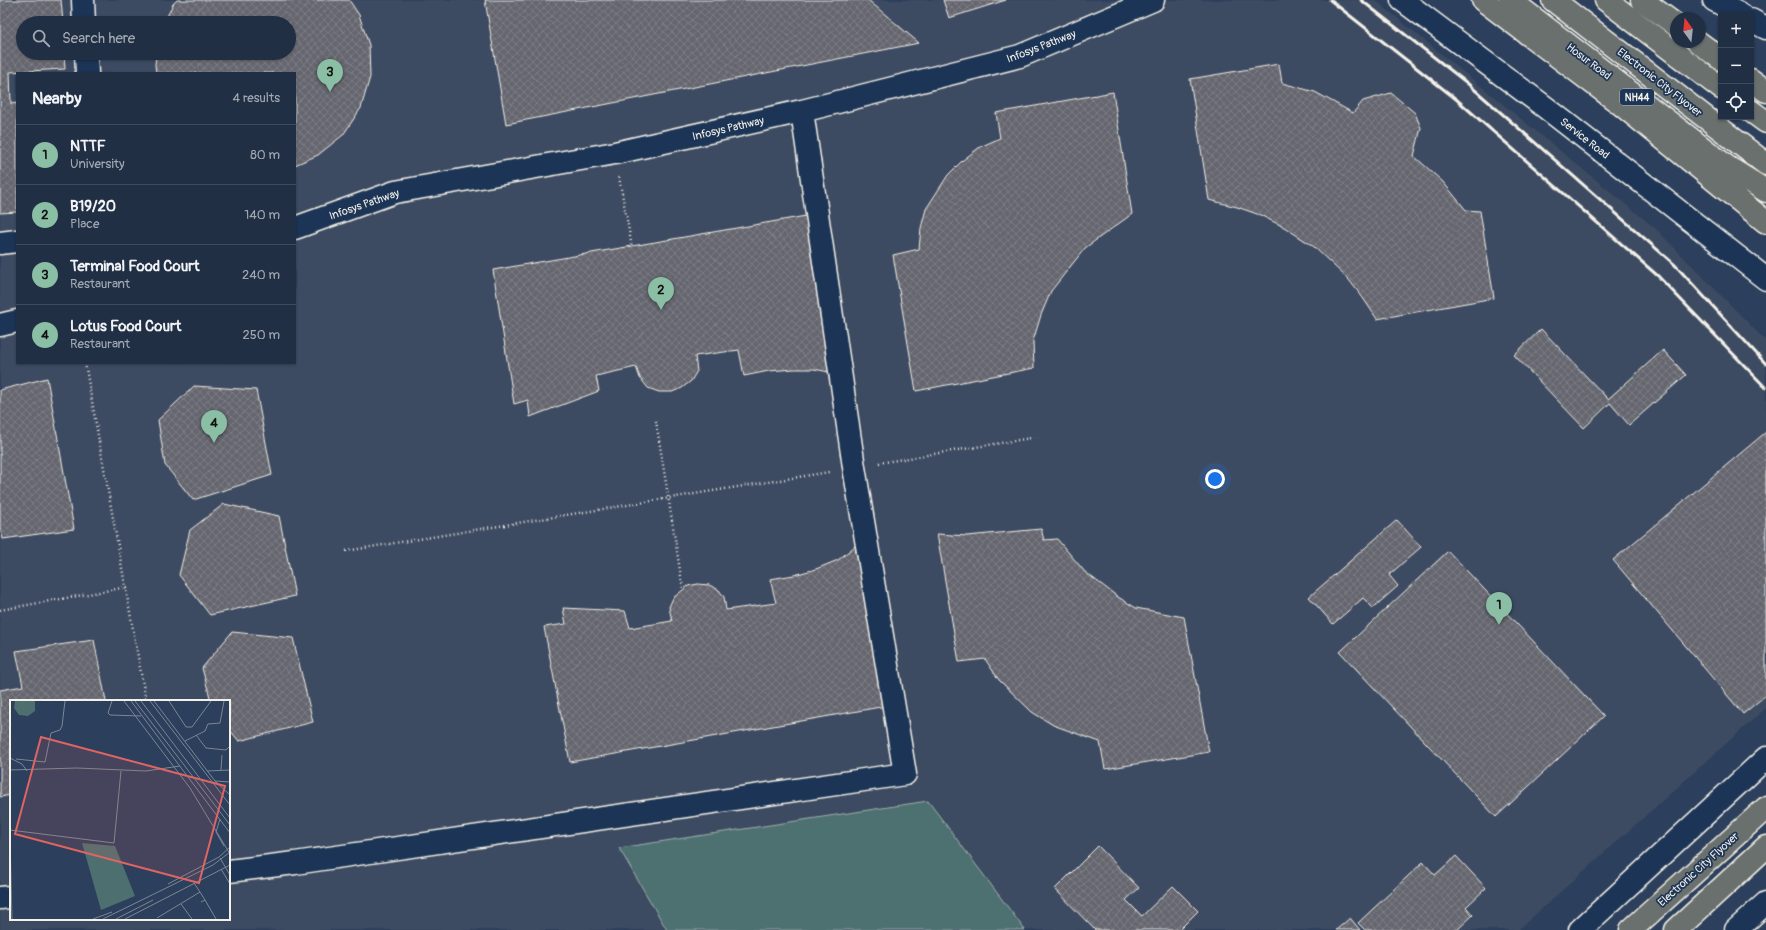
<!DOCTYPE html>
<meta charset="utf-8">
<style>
body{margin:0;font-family:Pangolin,sans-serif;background:#2d3b50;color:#f1f3f6}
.controls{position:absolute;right:12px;top:12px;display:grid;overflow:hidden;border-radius:0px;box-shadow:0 1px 3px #0004}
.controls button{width:36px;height:36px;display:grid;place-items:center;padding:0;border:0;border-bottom:1px solid #3e4a5e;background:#212f45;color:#f1f3f6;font:20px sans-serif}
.compass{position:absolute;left:1670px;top:12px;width:36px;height:36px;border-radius:50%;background:#212f45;box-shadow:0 1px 3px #0004;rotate:345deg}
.you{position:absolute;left:1215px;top:479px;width:14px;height:14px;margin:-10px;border:3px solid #fff;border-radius:50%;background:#1a73e8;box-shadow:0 0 0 6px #1a73e833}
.badge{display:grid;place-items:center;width:26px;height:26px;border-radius:50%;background:#8abfa5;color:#111;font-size:13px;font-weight:700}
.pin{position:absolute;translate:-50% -33px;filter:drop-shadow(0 1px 2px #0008)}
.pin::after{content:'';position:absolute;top:21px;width:14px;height:12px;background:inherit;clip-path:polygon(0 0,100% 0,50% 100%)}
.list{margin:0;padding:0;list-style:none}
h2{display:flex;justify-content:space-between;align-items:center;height:52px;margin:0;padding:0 16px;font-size:17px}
h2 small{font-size:13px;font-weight:400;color:#a2a9b3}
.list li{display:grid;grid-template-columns:26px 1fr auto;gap:12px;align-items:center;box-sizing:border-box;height:60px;padding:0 16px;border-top:1px solid #3e4a5e}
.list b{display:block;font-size:15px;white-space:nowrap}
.list p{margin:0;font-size:13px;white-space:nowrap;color:#a2a9b3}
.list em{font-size:13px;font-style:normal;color:#a2a9b3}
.icon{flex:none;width:22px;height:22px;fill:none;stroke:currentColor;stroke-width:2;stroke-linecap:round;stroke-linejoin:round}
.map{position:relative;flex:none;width:1766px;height:930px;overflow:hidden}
.search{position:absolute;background:#212f45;box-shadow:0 1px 3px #0004;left:16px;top:16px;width:280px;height:44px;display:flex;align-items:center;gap:10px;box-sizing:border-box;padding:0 14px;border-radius:22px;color:#a2a9b3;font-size:15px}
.panel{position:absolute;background:#212f45;box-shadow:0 1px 3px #0004;left:16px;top:72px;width:280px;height:292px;border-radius:0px}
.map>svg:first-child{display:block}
</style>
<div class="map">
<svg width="1766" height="930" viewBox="0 0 1766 930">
<defs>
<pattern id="building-cross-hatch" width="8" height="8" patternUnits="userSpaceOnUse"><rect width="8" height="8" fill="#666670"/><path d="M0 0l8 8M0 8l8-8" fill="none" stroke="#7c7c84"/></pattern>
</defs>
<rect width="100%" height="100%" fill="#2c3f5c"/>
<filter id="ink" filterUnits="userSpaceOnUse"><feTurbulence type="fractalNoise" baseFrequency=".025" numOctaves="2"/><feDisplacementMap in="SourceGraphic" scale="8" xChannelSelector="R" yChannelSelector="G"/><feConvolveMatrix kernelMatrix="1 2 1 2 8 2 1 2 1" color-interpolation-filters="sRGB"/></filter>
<g filter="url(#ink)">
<path fill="#3d4b62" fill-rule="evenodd" d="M0,0H1375L1655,228L1766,341V708L1518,930H0ZM23,23H289V53H23ZM17,73H295V363H17ZM11,701H229V919H11Z"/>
<path fill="#4d6f70" stroke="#a0b0ac" d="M928,801L1025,930H667L619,848Z"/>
<path fill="url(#building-cross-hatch)" stroke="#f4f1e8" d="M0,0H61L63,23H23V53H64L65,69L10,72L11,104L17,103V212L0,213Z
M177,0H349L359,15L369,45L370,77L361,108L343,135L318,155L295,165V73H156L155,65L156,53H289V23H164L173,4Z
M485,0H868L919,43L506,124Z
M943,0H1006L949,18Z
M1279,64L1282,83L1315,92L1353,113L1363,101L1391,93L1415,113L1421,128L1414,156L1443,182L1466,210L1480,211L1494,298L1377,319L1363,298L1349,280L1313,246L1284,227L1260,215L1237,207L1209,200L1190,79Z
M1113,92L1132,214L1085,248L1051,291L1041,315L1033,341L1034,368L916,391L893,255L919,249L921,228L926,209L948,175L963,160L980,147L1000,138L996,113Z
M806,216L834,373L814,369H794L769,371L744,376L739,350L695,356L697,371L691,381L682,388L672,392H659L648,388L640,378L636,367L596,376L599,391L530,417L528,400L514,404L493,270Z
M1541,329L1608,399L1663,350L1686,375L1629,425L1610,403L1584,428L1514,355Z
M47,378L74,529L3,539L0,527V390Z
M194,386L256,390L272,475L193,500L165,465L158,420Z
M1766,432V695L1743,714L1613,560Z
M224,504L279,516L295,596L210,615L179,575L190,530Z
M1397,520L1421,547L1389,575L1398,586L1373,608L1363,598L1333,624L1309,597Z
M1041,529L1044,540L1057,539L1085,572L1118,597L1136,608L1184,617L1209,752L1105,769L1100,742L1053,725L1032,712L999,680L985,659L959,662L937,534L967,536Z
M855,546L886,706L570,762L544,627L566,624L563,608L625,611L630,628L672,621L669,607L673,598L688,586L698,584L709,585L719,590L724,597L726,610L776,603L770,579L794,575L816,569L838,560Z
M1448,551L1604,716L1496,817L1340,652Z
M232,632L293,638L313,722L239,741L229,729V701H211L202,668Z
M94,640L106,701H11V795L0,797V690L23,686L16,651Z
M1098,846L1139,888L1126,900L1142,916L1173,886L1198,911L1179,930H1095L1055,889Z
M1456,856L1486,888L1466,907L1473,915L1457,930H1365L1358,923L1423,862L1435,875Z
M1350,918L1360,930H1336Z"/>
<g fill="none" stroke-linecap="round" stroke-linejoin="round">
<g stroke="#f4f1e8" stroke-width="25">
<path id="minor" d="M83,0L84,23
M1402,0L1545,107L1766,279
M1714,0L1742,15
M1751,20L1766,28
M86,53L87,73
M295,228L395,192L615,153L802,111L1020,56L1153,0
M0,243L17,241
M0,325L17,321
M229,871L295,863L905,774L854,467L802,111
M0,898L11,897
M1580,930L1766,758
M1736,930L1766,903"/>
</g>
<g stroke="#f4f1e8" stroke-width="25">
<path id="highway" d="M1483,0L1618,102L1766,222
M1510,0L1726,166L1766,191
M1553,0L1766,164
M1606,0L1721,88
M1642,0L1676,25
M1698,42L1721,59
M1751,80L1766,91
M1751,111L1766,122
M1631,930L1766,808
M1676,930L1766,847"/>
</g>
<path stroke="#f4f1e8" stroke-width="2.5" stroke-dasharray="1 3" stroke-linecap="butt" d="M619,177L632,247
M85,363L146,701
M656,421L683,589
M879,463L1037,437
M346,551L829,472
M0,610L127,587"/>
<use href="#minor" stroke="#1d3557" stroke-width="22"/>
<use href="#highway" stroke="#6b706d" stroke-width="22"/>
<path stroke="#f4f1e8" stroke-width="3" d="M1330,0L1456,99L1658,276L1766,388
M1361,0L1467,83L1675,265L1766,364"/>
</g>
</g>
<g text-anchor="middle" stroke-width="3.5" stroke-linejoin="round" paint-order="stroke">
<rect fill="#1d3557" stroke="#b4b9bc" stroke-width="1" x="1620" y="89" width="34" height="16" rx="3"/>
<g font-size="10" font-weight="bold" fill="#f4f1e8">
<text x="1637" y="101">NH44</text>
</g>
<g font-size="11" fill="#f4f1e8" stroke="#1d3557">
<text transform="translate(1041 46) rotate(-21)" y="4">Infosys Pathway</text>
<text transform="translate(1589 61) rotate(37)" y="4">Hosur Road</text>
<text transform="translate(1660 82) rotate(38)" y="4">Electronic City Flyover</text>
<text transform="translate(728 128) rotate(-13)" y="4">Infosys Pathway</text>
<text transform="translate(1585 138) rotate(38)" y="4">Service Road</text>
<text transform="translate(364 204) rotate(-19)" y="4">Infosys Pathway</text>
<text transform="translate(1698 869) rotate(-42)" y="4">Electronic City Flyover</text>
</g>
</g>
<g transform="translate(10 700)">
<rect width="220" height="220" fill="#2c3f5c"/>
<path d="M5,1H25V11L18,16L9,15L4,8Z" fill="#4d6f70"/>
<path d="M72,143L105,146L125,196L91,210Z" fill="#4d6f70"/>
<path fill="none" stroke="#7c8694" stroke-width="1" d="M102,1L98,13L100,15L131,16M114,1L180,88L220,154M121,1L220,133M125,1L220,125M131,1L220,118M140,1L220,105M144,1L205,81L220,95M159,1L176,27H182L201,1M186,35L196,48L216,50L220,46M175,41L195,31L198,24L210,23L214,1M0,58L12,64L17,71M6,59L35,62L41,33L50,30L52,26L55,1M0,70L67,68L136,71L170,66M211,70L212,55M197,71L220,70M205,81L220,82M210,119L206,132L214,146M0,130L104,143L111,71M0,139L2,219M210,158L220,175M211,169L220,184M158,184L209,157L220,147M190,192L195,200L191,202M195,200L206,219M171,204L182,219M147,218L190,192L184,183M83,219L102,212M93,219L203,165L220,152M106,219L143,200M115,219L220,165"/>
<path fill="#df6462" fill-opacity="0.15" stroke="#df6462" stroke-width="2" d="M31,37L215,86L189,183L5,134Z"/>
<rect width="220" height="220" fill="none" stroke="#f4f1e8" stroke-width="2"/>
</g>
</svg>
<div class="controls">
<button>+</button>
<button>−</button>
<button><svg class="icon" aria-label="locate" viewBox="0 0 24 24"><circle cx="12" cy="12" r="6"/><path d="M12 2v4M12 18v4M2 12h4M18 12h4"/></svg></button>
</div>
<svg class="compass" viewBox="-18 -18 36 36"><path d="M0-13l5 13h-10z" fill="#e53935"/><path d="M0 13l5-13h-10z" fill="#a2a9b3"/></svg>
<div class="you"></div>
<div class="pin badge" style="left:1499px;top:625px">1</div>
<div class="pin badge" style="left:661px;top:310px">2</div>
<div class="pin badge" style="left:330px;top:92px">3</div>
<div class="pin badge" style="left:214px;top:443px">4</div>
<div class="search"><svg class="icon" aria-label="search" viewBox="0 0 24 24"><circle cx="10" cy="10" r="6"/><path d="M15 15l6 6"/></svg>Search here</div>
<section class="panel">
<h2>Nearby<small>4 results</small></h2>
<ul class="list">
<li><span class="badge">1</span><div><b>NTTF</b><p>University</p></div><em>80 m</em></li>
<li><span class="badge">2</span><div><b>B19/20</b><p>Place</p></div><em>140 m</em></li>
<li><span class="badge">3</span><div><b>Terminal Food Court</b><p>Restaurant</p></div><em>240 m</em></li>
<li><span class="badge">4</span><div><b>Lotus Food Court</b><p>Restaurant</p></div><em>250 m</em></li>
</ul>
</section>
</div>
